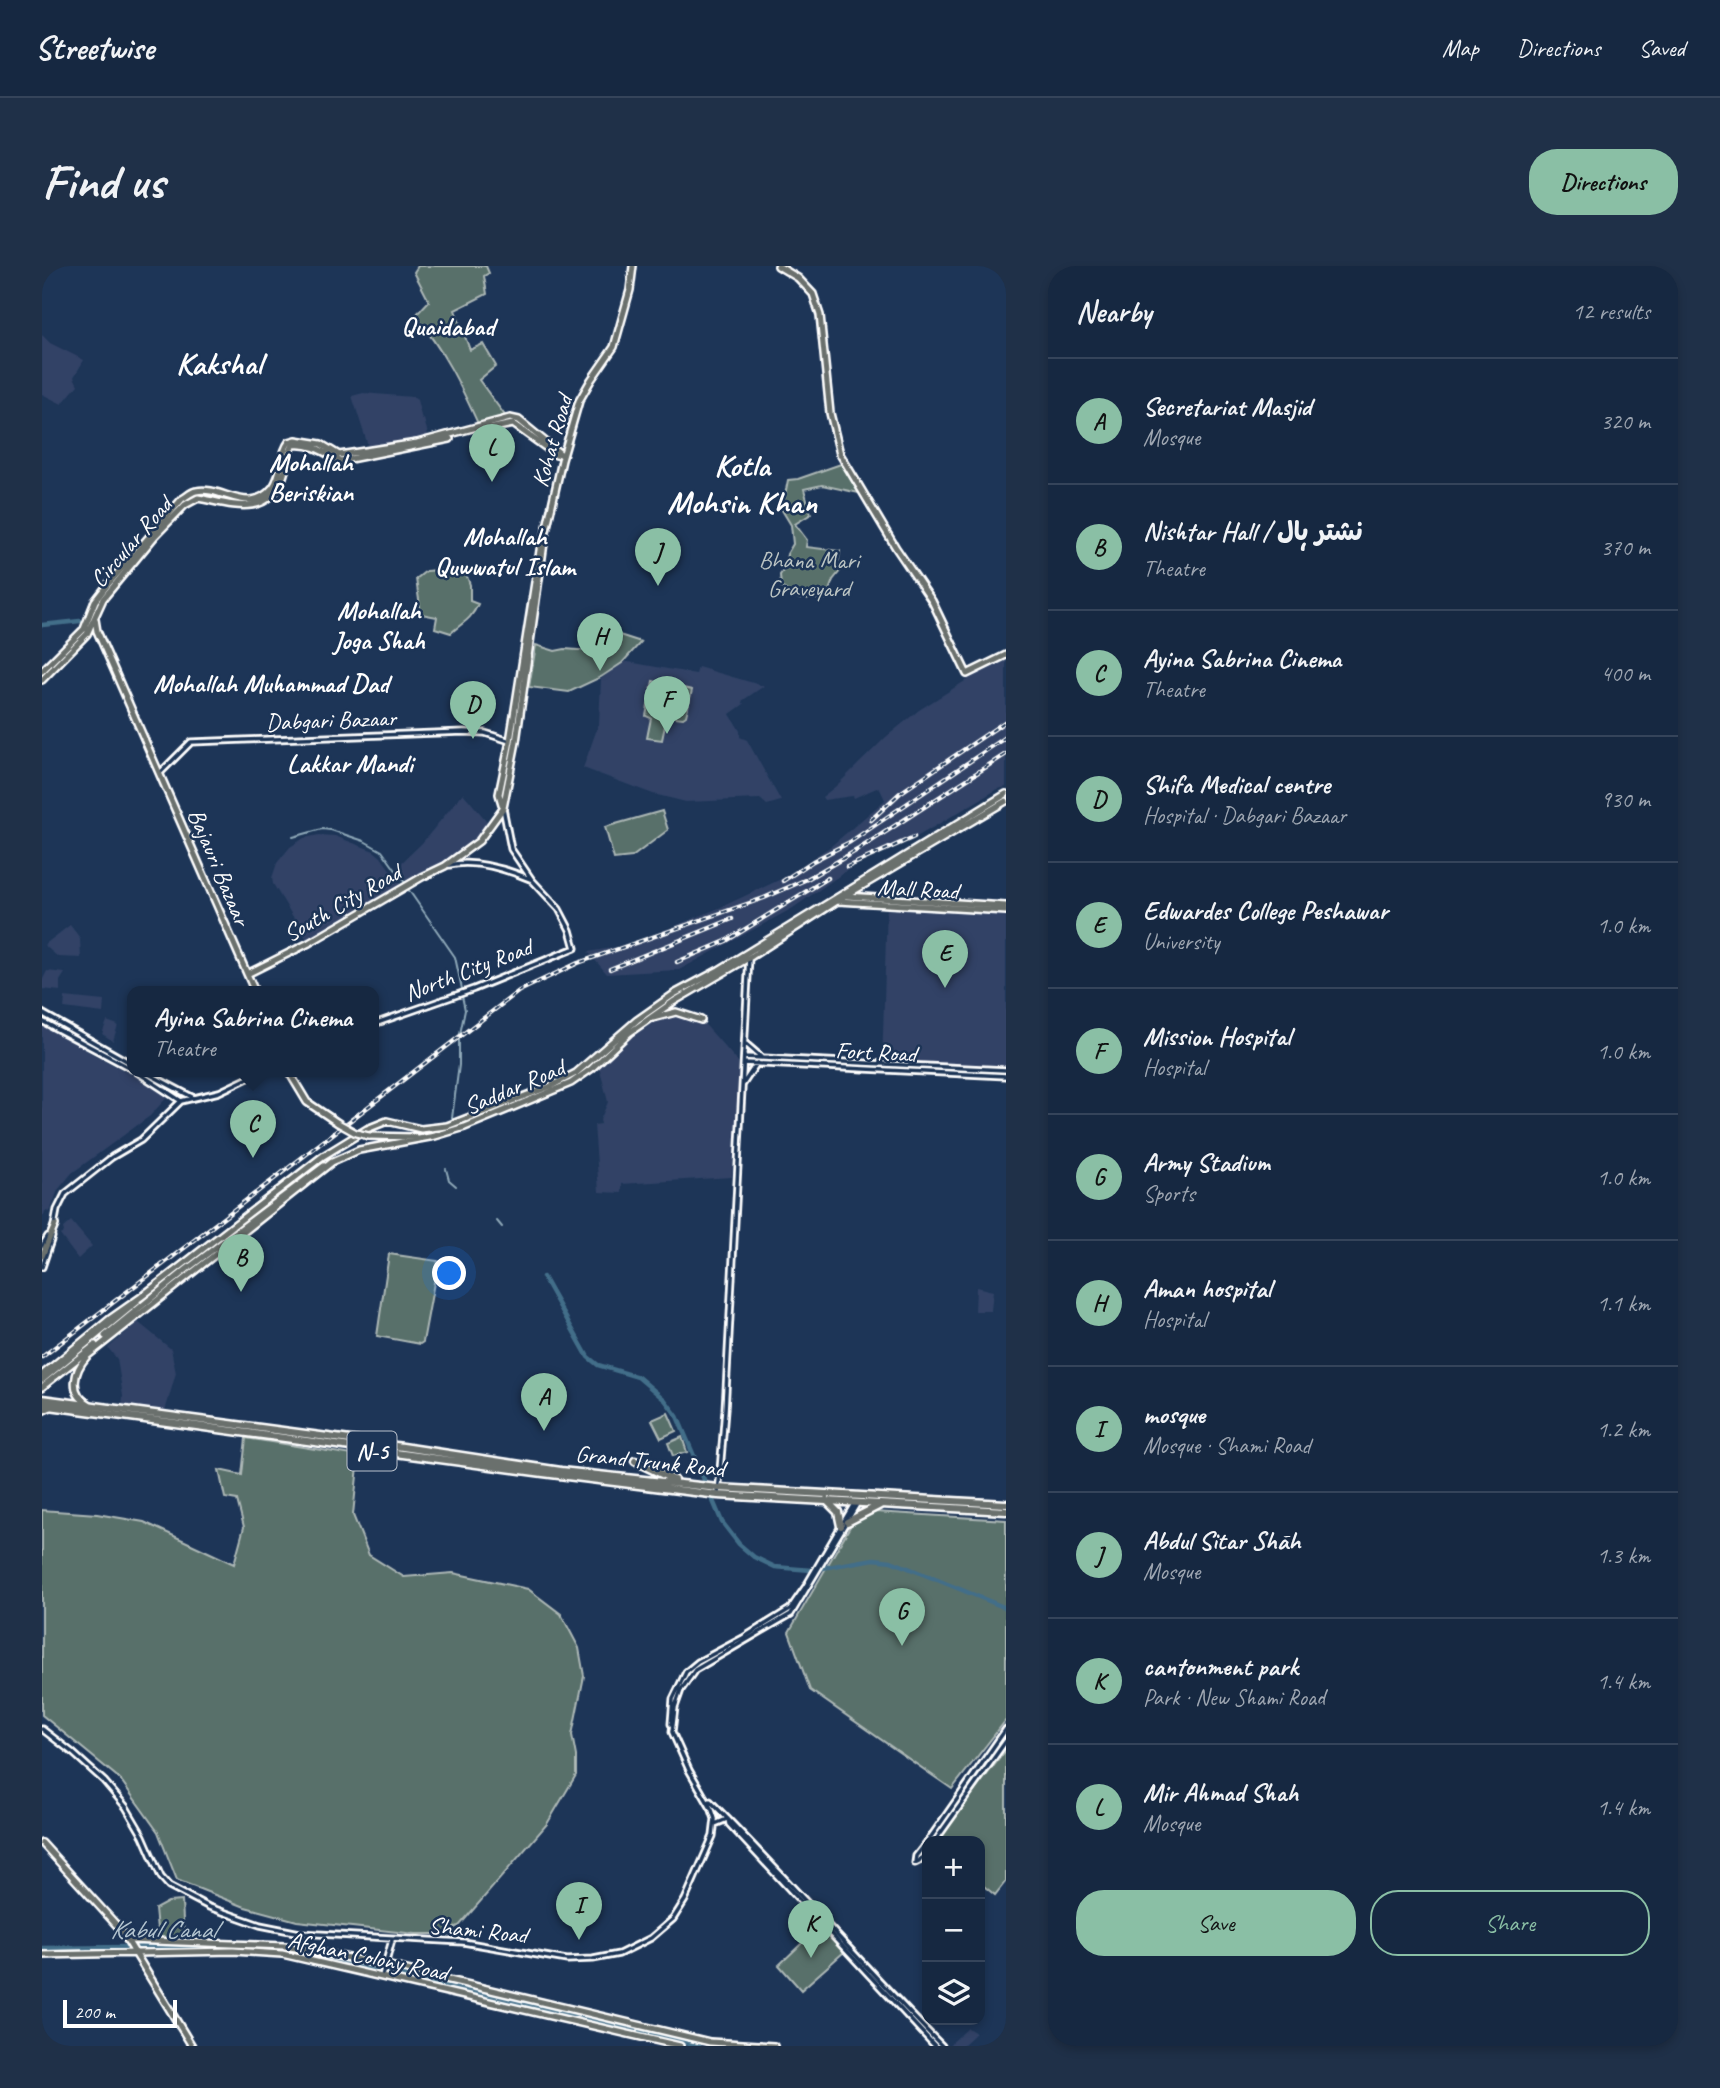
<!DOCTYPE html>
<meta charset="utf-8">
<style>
body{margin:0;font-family:Caveat,"Playpen Sans Arabic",sans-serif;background:#1f3048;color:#f1f3f6}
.controls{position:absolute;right:21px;bottom:21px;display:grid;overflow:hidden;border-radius:14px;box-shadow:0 4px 10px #0003}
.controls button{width:63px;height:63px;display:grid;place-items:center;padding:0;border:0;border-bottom:2px solid #35445a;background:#162841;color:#f1f3f6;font:35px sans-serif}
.scale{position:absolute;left:21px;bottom:18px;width:114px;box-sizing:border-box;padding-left:7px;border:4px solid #fff;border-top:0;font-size:19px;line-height:24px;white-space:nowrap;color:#fff;-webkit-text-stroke:5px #1d3557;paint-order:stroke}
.you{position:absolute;left:408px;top:1008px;width:24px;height:24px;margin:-18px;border:5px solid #fff;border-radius:50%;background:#1a73e8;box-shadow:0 0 0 10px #1a73e833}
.badge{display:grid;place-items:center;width:46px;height:46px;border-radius:50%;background:#8abfa5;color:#111;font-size:23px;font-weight:700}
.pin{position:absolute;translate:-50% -58px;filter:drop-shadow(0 2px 4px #0008)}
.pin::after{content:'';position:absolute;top:37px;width:24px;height:21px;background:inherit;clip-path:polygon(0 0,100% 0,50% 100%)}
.popup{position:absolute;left:85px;top:720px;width:252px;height:91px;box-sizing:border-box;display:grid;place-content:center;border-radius:14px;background:#162841;filter:drop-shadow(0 2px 5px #0005);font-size:23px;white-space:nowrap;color:#9ea6b1}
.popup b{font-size:26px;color:#f1f3f6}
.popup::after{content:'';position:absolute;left:50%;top:100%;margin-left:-14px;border:14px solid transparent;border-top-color:#162841}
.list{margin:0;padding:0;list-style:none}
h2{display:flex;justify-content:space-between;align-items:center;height:91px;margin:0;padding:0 28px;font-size:30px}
h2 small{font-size:23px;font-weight:400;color:#9ea6b1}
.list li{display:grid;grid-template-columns:46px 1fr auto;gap:21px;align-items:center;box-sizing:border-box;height:126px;padding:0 28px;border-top:2px solid #35445a}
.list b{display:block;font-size:26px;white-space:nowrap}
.list p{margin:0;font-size:23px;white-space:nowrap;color:#9ea6b1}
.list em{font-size:23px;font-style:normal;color:#9ea6b1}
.actions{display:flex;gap:14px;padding:21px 28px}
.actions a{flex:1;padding:16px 0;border:2px solid #8abfa5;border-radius:28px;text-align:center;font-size:24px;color:#8abfa5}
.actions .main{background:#8abfa5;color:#111}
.icon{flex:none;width:38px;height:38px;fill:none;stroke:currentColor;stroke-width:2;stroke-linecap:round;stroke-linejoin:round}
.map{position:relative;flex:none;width:964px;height:1780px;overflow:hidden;border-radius:28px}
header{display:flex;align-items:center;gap:42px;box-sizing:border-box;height:98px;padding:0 35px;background:#162841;border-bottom:2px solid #35445a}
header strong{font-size:33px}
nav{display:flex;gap:38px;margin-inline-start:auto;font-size:24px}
.intro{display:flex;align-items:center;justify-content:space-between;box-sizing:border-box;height:168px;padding:0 42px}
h1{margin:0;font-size:49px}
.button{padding:18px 32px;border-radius:28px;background:#8abfa5;color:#111;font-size:24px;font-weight:700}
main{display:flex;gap:42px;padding:0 42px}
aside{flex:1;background:#162841;border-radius:28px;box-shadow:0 4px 10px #0003}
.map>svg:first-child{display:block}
</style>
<header>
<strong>Streetwise</strong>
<nav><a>Map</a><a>Directions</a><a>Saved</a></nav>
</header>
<div class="intro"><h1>Find us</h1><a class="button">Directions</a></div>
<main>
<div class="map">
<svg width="964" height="1780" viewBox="0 0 964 1780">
<rect width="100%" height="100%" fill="#1d3557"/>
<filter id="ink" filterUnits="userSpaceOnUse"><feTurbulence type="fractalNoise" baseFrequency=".0143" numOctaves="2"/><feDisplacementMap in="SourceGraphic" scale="14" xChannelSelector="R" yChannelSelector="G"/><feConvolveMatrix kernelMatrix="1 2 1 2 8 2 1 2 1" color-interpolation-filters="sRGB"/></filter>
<g filter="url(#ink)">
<path fill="#304266" d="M0,69L8,77L42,94L32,111L36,119L20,138L0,128Z
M321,127L371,131L375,134L380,154L382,153L387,172L327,183L310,130Z
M581,395L654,408L656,401L722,420L700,435L702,438L688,448L698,465V471L705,474L739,535L725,539L718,533L644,536L611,528L541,502L557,457L559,413Z
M964,395V521L956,523L878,569L810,601L751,642L637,704L565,708L546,686L586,679L677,642L739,613L789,580L843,534L837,521L812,532L811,530L782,534L780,531L794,520L844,471L877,444L931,410Z
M421,527L449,560L437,575L403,600L367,619L355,601L380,577Z
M277,569L293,570L332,585L339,591L361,622L267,677L231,618L230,612L235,597L248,581L262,572Z
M845,638L964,645V804L840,799Z
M28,659L38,672L39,692L16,691L2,679Z
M5,705L23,707L18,715V725L0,723V715Z
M23,731L62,735L61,747L22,742Z
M634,746L659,754L698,798L690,911L580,918V927L557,926L552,859L559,858L558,854L566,836L556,796L604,754Z
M65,755L76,759L71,775L60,768Z
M0,758L56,791L128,828L108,850L30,907L16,924L8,946L3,945L2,949H0Z
M29,955L50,980L36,993L18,969L22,966L21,962Z
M934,1021L951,1025L949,1045H933Z
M96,1056L129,1083L134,1107L122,1149L80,1144L81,1130L75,1093L66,1082Z
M926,1762L934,1767L920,1780L907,1779Z"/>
<path fill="#586f6b" stroke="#acb7b5" stroke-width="2" d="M376,0H444L447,7L442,10L445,28L413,44L428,84L441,78L454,100L437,114L464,151L437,160C419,120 401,83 373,50L387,35L372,6Z
M799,198L817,227L780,219L762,223L769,248L753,258L765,274L764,281L798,285L796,299L799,304L791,314L784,333H758L739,321L738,309L743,302L745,288L751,278L749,259L740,244L746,214L756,213Z
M422,302L428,319V335L436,338C429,354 421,356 409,367L393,362L395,351L379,348L374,313L384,305Z
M568,366L599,376L580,397L559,411L527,426L487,421L494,379L513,385L523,383L549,385L551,381L560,382L565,379Z
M611,415L650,424L644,450L641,452L625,450L620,474L605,472L609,452L604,450Z
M620,545L626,564L590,591L572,593L563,561Z
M347,988L396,995L381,1076L378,1078L335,1070Z
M626,1147L634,1165L619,1172L610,1154Z
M640,1171L645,1186L631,1190L626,1177Z
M204,1172L317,1190L311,1249L327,1289L362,1311L411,1307L486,1323L519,1348L537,1382L542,1410L530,1469L534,1490V1509L505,1558L418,1659L402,1668H374L255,1655L203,1641L135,1614L116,1566L78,1513L0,1449V1244L55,1248L102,1256L192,1298L202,1261L195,1234L183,1232L177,1204L200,1209Z
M833,1246L964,1254V1454L910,1523L768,1424L747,1366L810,1257Z
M964,1484V1615L953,1629L938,1617V1575H894Z
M140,1635L142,1673H116L113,1643L126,1636Z
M777,1661L802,1686L759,1724L737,1699Z"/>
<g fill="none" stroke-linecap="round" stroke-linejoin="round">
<path stroke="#8ea8b8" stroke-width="2" d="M251,571L280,563L289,564L322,575L340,585L363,617
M366,623L413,691L420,723
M418,768L423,744L420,730
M410,852L417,799V774
M404,903L407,914L414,920
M455,955L460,961"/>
<path stroke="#436e89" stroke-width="4.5" d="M0,359L38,355
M501,1011L546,1091L556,1099L596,1111L623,1134L635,1150L680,1256L697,1278L712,1291L733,1301L769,1304L832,1293L849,1295L964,1342
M0,1682L174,1680
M232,1682L284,1691L657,1780"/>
<g stroke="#fff" stroke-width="9">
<path id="minor" d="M963,0H964
M118,507L149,476L422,466L443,467L468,475
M407,599C432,593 464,603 488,613
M0,747L90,798
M0,755L90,803
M332,758L432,723L533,682L528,664L517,643L490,614L469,583L461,542
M704,778L719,791
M702,791L964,804
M702,797L964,810
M95,806L139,835
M103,806L150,831
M701,818L715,797
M12,960L15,944L23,928L70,891L99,874L139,835L177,826L219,806
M0,980L6,970
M0,1001L10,971
M676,1229L683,1144L707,691
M629,1458L631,1433L644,1406L656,1396L701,1372L748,1343L764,1320L812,1238
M0,1463L31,1487L62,1515L84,1541L101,1570L119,1611L127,1620L167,1641L218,1659L258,1667L421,1676L525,1694L551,1693L577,1688L609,1672L631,1653L643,1634L671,1570L673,1553L670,1544L647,1504L630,1466L633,1441L639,1424L653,1404L749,1348L815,1238
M668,1535C747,1614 821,1700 900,1780
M686,1553L687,1558L893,1780
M673,1558L685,1553
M886,1575L964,1463
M893,1575L964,1475
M873,1597L874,1590L885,1576
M873,1597L877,1595L885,1585
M340,1710L350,1674"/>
</g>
<g stroke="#fff" stroke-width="10">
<path id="major" d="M736,0L756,12L771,28L778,49L788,147L798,188L854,282L890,335L925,408L964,389
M441,164L471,158L514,189
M53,353L55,365L213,726
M0,405L42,363L53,335L67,317L140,233C144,231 149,226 154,225C180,219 207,251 231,221C241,208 237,189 247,176L254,174L279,178L297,189L375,177L468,152L477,154L521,190
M0,414L45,368L61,333L113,270L143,239L156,232C189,238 225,253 241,211C245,201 245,189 251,179C270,177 282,186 298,195L408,173
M460,538L457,528L468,475L499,278L503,270
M804,630L964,640
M796,635L964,645
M205,708L267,677L380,611L403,600L437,575L461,542L474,476L503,270L520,194L537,135L549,114L572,81L588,24L591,0
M611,752L634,746L659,754
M247,806L265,836L296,857
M327,870L373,871
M0,990L13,959
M63,1070L145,1003L282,900
M0,1109L69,1052L99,1031L281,890L325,863L345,855L379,863L405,860L509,820L534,807L595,754L632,728L677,704L964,528
M0,1114L95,1036
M0,1121L53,1079
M47,1138C26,1127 32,1105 45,1090L290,896L317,884L393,870L423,861L529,817L549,803L587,767L631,736L710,690L803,630L964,535
M0,1145L11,1140
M0,1577L79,1664L150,1780
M86,1674L243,1680L344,1699L668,1776L732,1780
M0,1689L191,1685L240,1688L638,1780"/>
</g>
<g stroke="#fff" stroke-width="11">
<path id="highway" d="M0,1133L361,1181L519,1205L676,1222L964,1238
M0,1139L501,1207L676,1229L964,1245
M593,1195L632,1214
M784,1234L796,1246L799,1260
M805,1256L838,1239"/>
</g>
<use href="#minor" stroke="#1d3557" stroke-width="3.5"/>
<use href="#major" stroke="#6b706d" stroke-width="5"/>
<use href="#highway" stroke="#6b706d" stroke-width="6"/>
<g stroke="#fff" stroke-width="4.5">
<path id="rail" d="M829,554L858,527L964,455
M805,601L872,571
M741,615L771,595L808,576L964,471
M635,696L684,675L786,612
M568,703L690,653
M0,1091L477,725L536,697L722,632L765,613L817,583L964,488"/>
</g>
<use href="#rail" stroke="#1d3557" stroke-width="2" stroke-dasharray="5" stroke-linecap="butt"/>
<g stroke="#fff" stroke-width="10" stroke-linecap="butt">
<path id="major-bridge" d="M296,857L314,867L327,870"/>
</g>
<use href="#major-bridge" stroke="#6b706d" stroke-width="5"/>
</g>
</g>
<g text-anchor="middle" stroke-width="5" stroke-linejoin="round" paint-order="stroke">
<rect fill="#1d3557" stroke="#bbc2cd" stroke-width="2" x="305.5" y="1165.5" width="49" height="39" rx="5"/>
<g font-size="23" font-weight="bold" fill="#fff">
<text x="330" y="1193">N-5</text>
</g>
<g font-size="24" fill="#fff" stroke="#1d3557">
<text transform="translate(510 175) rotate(-74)" y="8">Kohat Road</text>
<text transform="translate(89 276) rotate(-49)" y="8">Circular Road</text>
<text transform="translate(289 454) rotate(-2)" y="8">Dabgari Bazaar</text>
<text transform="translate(177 601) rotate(67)" y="8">Bajauri Bazaar</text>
<text transform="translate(876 623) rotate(3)" y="8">Mall Road</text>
<text transform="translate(300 637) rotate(-30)" y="8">South City Road</text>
<text transform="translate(426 704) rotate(-21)" y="8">North City Road</text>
<text transform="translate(834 786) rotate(3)" y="8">Fort Road</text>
<text transform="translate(472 821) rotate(-23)" y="8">Saddar Road</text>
<text transform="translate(608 1195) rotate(6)" y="8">Grand Trunk Road</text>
<text transform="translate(436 1664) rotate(6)" y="8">Shami Road</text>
<text transform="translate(326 1690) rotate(12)" y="8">Afghan Colony Road</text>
</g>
<g font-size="24" fill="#bcc5c4" stroke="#1d3557">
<text x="767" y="302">Bhana Mari<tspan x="767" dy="28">Graveyard</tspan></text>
</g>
<g font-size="26" font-weight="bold" fill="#fff" stroke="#1d3557">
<text x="406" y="69">Quaidabad</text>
<text x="269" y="205">Mohallah<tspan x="269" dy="30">Beriskian</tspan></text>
<text x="463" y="279">Mohallah<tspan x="463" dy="30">Quwwatul Islam</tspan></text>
<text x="337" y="353">Mohallah<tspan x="337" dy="30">Joga Shah</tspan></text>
<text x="229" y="426">Mohallah Muhammad Dad</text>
<text x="308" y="506">Lakkar Mandi</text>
</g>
<g font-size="26" font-style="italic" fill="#b4c5d0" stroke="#1d3557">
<text x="121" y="1672">Kabul Canal</text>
</g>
<g font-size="32" font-weight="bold" fill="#fff" stroke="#1d3557">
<text x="177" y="108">Kakshal</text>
<text x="700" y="210">Kotla<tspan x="700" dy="37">Mohsin Khan</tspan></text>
</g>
</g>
</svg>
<div class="controls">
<button>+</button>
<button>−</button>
<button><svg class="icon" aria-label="layers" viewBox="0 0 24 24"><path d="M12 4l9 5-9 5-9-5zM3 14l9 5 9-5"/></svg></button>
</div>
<div class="scale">200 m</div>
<div class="you"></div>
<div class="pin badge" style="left:502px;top:1165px">A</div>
<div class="pin badge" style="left:199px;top:1026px">B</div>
<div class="pin badge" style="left:211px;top:892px">C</div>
<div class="popup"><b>Ayina Sabrina Cinema</b>Theatre</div>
<div class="pin badge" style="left:431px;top:473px">D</div>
<div class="pin badge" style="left:903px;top:722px">E</div>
<div class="pin badge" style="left:625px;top:468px">F</div>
<div class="pin badge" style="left:860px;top:1380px">G</div>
<div class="pin badge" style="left:558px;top:405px">H</div>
<div class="pin badge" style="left:537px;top:1674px">I</div>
<div class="pin badge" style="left:616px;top:320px">J</div>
<div class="pin badge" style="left:769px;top:1692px">K</div>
<div class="pin badge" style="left:450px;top:216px">L</div>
</div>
<aside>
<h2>Nearby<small>12 results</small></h2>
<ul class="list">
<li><span class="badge">A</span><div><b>Secretariat Masjid</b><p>Mosque</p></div><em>320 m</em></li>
<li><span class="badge">B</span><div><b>Nishtar Hall / نشتر ہال</b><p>Theatre</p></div><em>370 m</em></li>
<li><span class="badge">C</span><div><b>Ayina Sabrina Cinema</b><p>Theatre</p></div><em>400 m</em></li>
<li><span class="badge">D</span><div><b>Shifa Medical centre</b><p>Hospital · Dabgari Bazaar</p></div><em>930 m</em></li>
<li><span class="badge">E</span><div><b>Edwardes College Peshawar</b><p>University</p></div><em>1.0 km</em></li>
<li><span class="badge">F</span><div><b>Mission Hospital</b><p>Hospital</p></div><em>1.0 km</em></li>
<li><span class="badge">G</span><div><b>Army Stadium</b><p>Sports</p></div><em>1.0 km</em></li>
<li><span class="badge">H</span><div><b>Aman hospital</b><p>Hospital</p></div><em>1.1 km</em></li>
<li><span class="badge">I</span><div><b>mosque</b><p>Mosque · Shami Road</p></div><em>1.2 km</em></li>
<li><span class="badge">J</span><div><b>Abdul Sitar Shāh</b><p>Mosque</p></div><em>1.3 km</em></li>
<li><span class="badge">K</span><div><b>cantonment park</b><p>Park · New Shami Road</p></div><em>1.4 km</em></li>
<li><span class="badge">L</span><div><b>Mir Ahmad Shah</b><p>Mosque</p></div><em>1.4 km</em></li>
</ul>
<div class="actions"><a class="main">Save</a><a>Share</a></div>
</aside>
</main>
